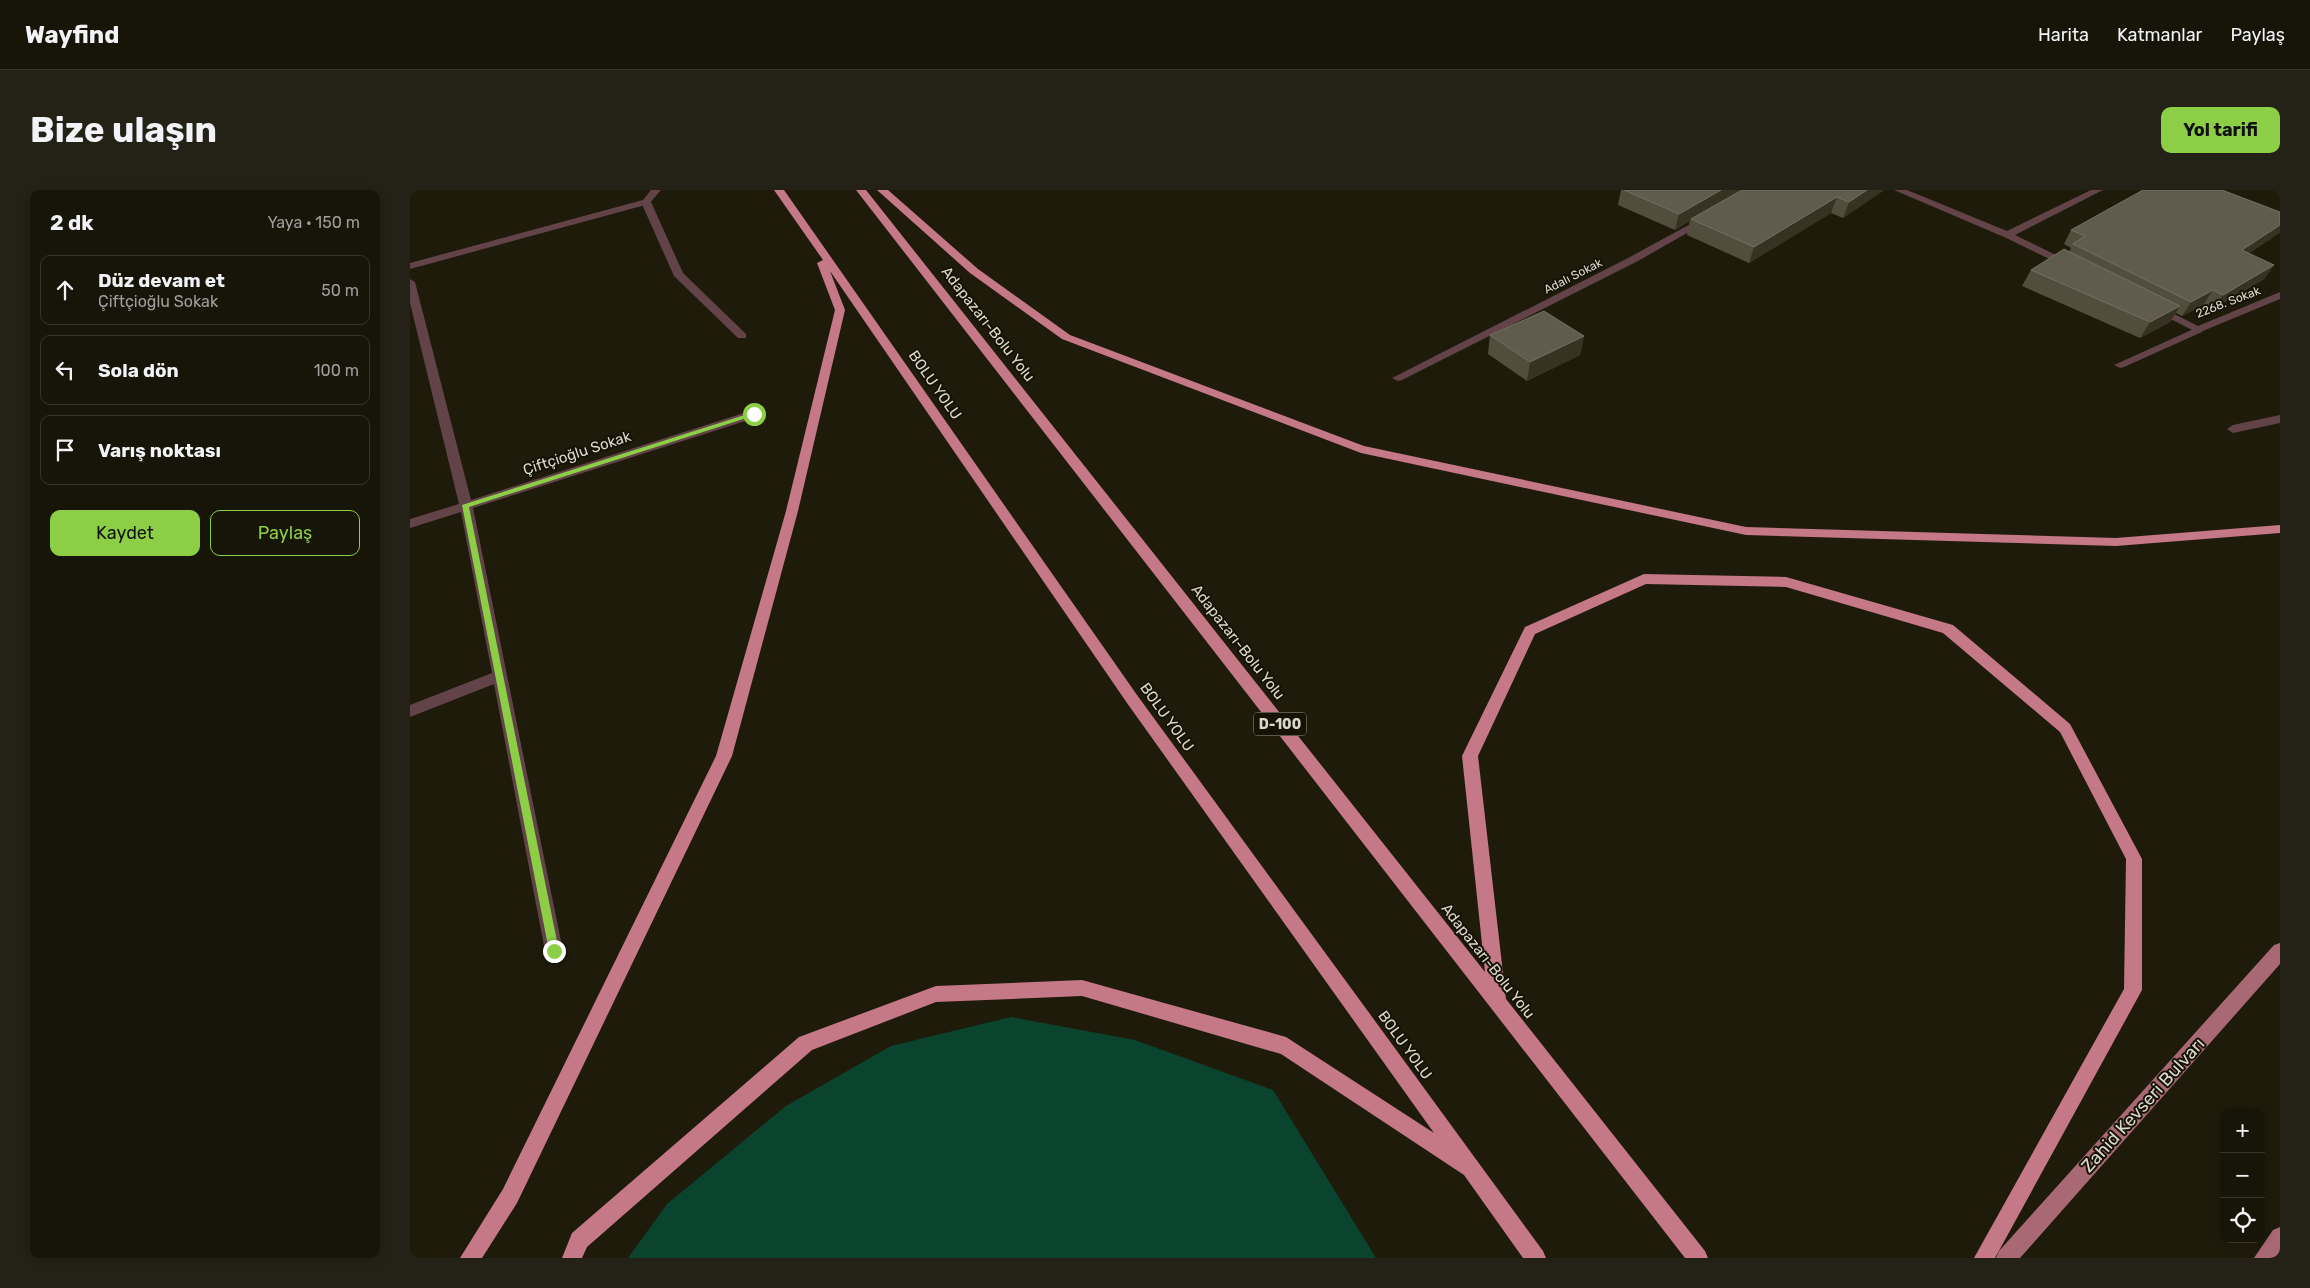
<!DOCTYPE html>
<html lang="tr">
<meta charset="utf-8">
<style>
body{margin:0;font-family:Rubik,sans-serif;background:#242116;color:#f1f3f6}
.controls{position:absolute;right:15px;bottom:15px;display:grid;overflow:hidden;border-radius:10px;box-shadow:0 2px 12px #0003}
.controls button{width:45px;height:45px;display:grid;place-items:center;padding:0;border:0;border-bottom:1px solid #363329;background:#171408;color:#f1f3f6;font:25px sans-serif}
.stop{position:absolute;width:15px;height:15px;margin:-11px;border:4px solid #8cce45;border-radius:50%;background:#fff}
.stop.end{background:#8cce45;border-color:#fff;box-shadow:0 1px 5px #0008}
.list{margin:0;padding:0;list-style:none}
h2{display:flex;justify-content:space-between;align-items:center;height:65px;margin:0;padding:0 20px;font-size:21px}
h2 small{font-size:16px;font-weight:400;color:#9e9e9c}
.list li{display:grid;grid-template-columns:32px 1fr auto;gap:15px;align-items:center;box-sizing:border-box;height:70px;margin:0 10px 10px;padding:0 10px;border:1px solid #363329;border-radius:10px}
.list b{display:block;font-size:19px;white-space:nowrap}
.list p{margin:0;font-size:16px;white-space:nowrap;color:#9e9e9c}
.list em{font-size:16px;font-style:normal;color:#9e9e9c}
.actions{display:flex;gap:10px;padding:15px 20px}
.actions a{flex:1;padding:11px 0;border:1px solid #8cce45;border-radius:10px;text-align:center;font-size:18px;color:#8cce45}
.actions .main{background:#8cce45;color:#111}
.icon{flex:none;width:28px;height:28px;fill:none;stroke:currentColor;stroke-width:2;stroke-linecap:round;stroke-linejoin:round}
.map{position:relative;flex:none;width:1870px;height:1068px;overflow:hidden;border-radius:10px}
header{display:flex;align-items:center;gap:30px;box-sizing:border-box;height:70px;padding:0 25px;background:#171408;border-bottom:1px solid #363329}
header strong{font-size:24px}
nav{display:flex;gap:28px;margin-inline-start:auto;font-size:18px}
.intro{display:flex;align-items:center;justify-content:space-between;box-sizing:border-box;height:120px;padding:0 30px}
h1{margin:0;font-size:35px}
.button{padding:12px 22px;border-radius:10px;background:#8cce45;color:#111;font-size:18px;font-weight:700}
main{display:flex;gap:30px;padding:0 30px}
aside{flex:1;background:#171408;border-radius:10px;box-shadow:0 2px 12px #0003}
.map>svg:first-child{display:block}
</style>
<header>
<strong>Wayfind</strong>
<nav><a>Harita</a><a>Katmanlar</a><a>Paylaş</a></nav>
</header>
<div class="intro"><h1>Bize ulaşın</h1><a class="button">Yol tarifi</a></div>
<main>
<aside>
<h2>2 dk<small>Yaya · 150 m</small></h2>
<ul class="list">
<li><svg class="icon" aria-label="ahead" viewBox="0 0 24 24"><path d="M12 20V5M6 11l6-6 6 6"/></svg><div><b>Düz devam et</b><p>Çiftçioğlu Sokak</p></div><em>50 m</em></li>
<li><svg class="icon" aria-label="left" viewBox="0 0 24 24"><path d="M17 20v-9H6M10 6l-5 5 5 5"/></svg><div><b>Sola dön</b></div><em>100 m</em></li>
<li><svg class="icon" aria-label="arrive" viewBox="0 0 24 24"><path d="M6 21V4h12l-3 4 3 4H6"/></svg><div><b>Varış noktası</b></div></li>
</ul>
<div class="actions"><a class="main">Kaydet</a><a>Paylaş</a></div>
</aside>
<div class="map">
<svg width="1870" height="1068" viewBox="0 0 1870 1068">
<rect width="100%" height="100%" fill="#1f1b0b"/>
<path fill="#0a442f" d="M601,827L725,850L863,900L966,1068H218L257,1014L376,916L481,856Z"/>
<g fill="none" stroke-linecap="round" stroke-linejoin="round">
<path fill="#624348" fill-rule="evenodd" d="M236,9L241,12L273,83L336,144V148H328L264,86L231,12Z
M1788,137L1793,140L1792,142L1714,177L1710,178L1704,175Z"/>
<path fill="#624348" fill-rule="evenodd" d="M241,0H251L239,14L0,79V73L233,10Z
M1484,0H1497L1597,41L1681,0H1693L1605,45L1662,73V77L1658,78L1594,47Z
M1295,26L1298,27V31L1228,71L992,190L988,191L982,188L1220,67Z
M0,89L5,92L61,310L340,221L344,220L350,224L348,227L63,318L153,761L150,767L144,769L138,767L135,761L84,494L0,527V515L82,483L51,322L0,338V329L49,314L0,113Z
M1870,102V109L1788,143L1741,119L1742,117H1750L1788,136Z
M1870,225V233L1823,243L1817,239L1823,235Z"/>
<path fill="#a96974" fill-rule="evenodd" d="M1870,753V774L1610,1068H1586L1589,1061L1864,755Z
M1870,1037V1064L1867,1068H1844L1863,1040Z"/>
<path fill="#c57886" fill-rule="evenodd" d="M364,0H374L727,505L1133,1061L1136,1068H1113L1054,985L871,864L672,806L526,812L402,860L177,1057L172,1068H152L162,1043L389,847L526,796L672,790L876,847L1024,943L717,513L420,81L435,120L388,321L322,566L107,1013L72,1068H50L93,999L306,566L376,321L425,120L407,73L413,70Z
M446,0H456L1075,782L1052,566L1115,437L1234,384L1376,387L1543,435L1660,534L1732,669V800L1585,1068H1564L1714,799L1716,669L1650,542L1533,443L1376,397L1236,394L1125,444L1068,566L1096,809L1295,1061L1298,1068H1275Z
M467,0H478L568,79L660,145L954,256L1336,337L1706,348L1870,335V343L1706,356L1336,345L951,263L652,149L560,83Z"/>
</g>
<path fill="#514e3d" d="M1211,0H1474L1433,28L1421,23L1339,73L1277,45L1280,31L1265,40L1208,15Z
M1661,40L1839,64L1864,75L1854,89L1803,119L1793,115L1772,126L1766,123L1760,132L1730,148L1612,96L1621,80L1659,62L1661,58L1654,54Z
M1080,145L1174,146L1170,165L1117,191L1078,164Z"/>
<path fill="#373322" d="M1311,0H1335L1281,29L1280,31L1265,40L1269,24Z
M1457,0H1474L1433,28L1439,12Z
M1427,7L1421,23L1339,73L1344,57Z
M1870,35V43L1823,74L1832,60Z
M1864,75L1854,89L1803,119L1813,105Z
M1803,100L1793,115L1772,126L1781,112Z
M1770,116L1760,132L1730,148L1740,132Z
M1174,146L1170,165L1117,191L1120,172Z"/>
<path fill="#605c4d" stroke="#737061" d="M1214,0H1311L1269,24Z
M1332,0H1457L1439,12L1427,7L1344,57L1281,29Z
M1733,0H1812L1870,22V35L1832,60L1864,75L1813,105L1803,100L1781,112L1663,54L1675,46L1661,40Z
M1654,59L1770,116L1740,132L1621,80Z
M1134,121L1174,146L1120,172L1080,145Z"/>
<path fill="#8cce45" d="M344,222L346,225L59,317L149,761L144,766L139,761L52,315Z"/>
<g text-anchor="middle" stroke-width="4" stroke-linejoin="round" paint-order="stroke">
<g font-size="12" fill="#dbd9cf" stroke="#161204">
<text transform="translate(1163 86) rotate(-27)" y="4">Adalı Sokak</text>
<text transform="translate(1818 112) rotate(-21)" y="4">2268. Sokak</text>
</g>
<rect fill="#161204" stroke="#a09d92" stroke-width="1" x="844" y="522.5" width="52" height="23" rx="4"/>
<g font-size="14" font-weight="bold" fill="#dbd9cf">
<text x="870" y="539">D-100</text>
</g>
<g font-size="15" fill="#dbd9cf" stroke="#161204">
<text transform="translate(578 134) rotate(52)" y="5">Adapazarı-Bolu Yolu</text>
<text transform="translate(525 195) rotate(55)" y="5">BOLU YOLU</text>
<text transform="translate(167 263) rotate(-18)" y="5">Çiftçioğlu Sokak</text>
<text transform="translate(828 452) rotate(52)" y="5">Adapazarı-Bolu Yolu</text>
<text transform="translate(757 527) rotate(54)" y="5">BOLU YOLU</text>
<text transform="translate(1078 771) rotate(52)" y="5">Adapazarı-Bolu Yolu</text>
<text transform="translate(995 855) rotate(54)" y="5">BOLU YOLU</text>
</g>
<g font-size="18" fill="#dbd9cf" stroke="#161204">
<text transform="translate(1733 915) rotate(-48)" y="6">Zahid Kevseri Bulvarı</text>
</g>
</g>
</svg>
<div class="controls">
<button>+</button>
<button>−</button>
<button><svg class="icon" aria-label="locate" viewBox="0 0 24 24"><circle cx="12" cy="12" r="6"/><path d="M12 2v4M12 18v4M2 12h4M18 12h4"/></svg></button>
</div>
<div class="stop" style="left:344px;top:224px"></div>
<div class="stop end" style="left:144px;top:761px"></div>
</div>
</main>
